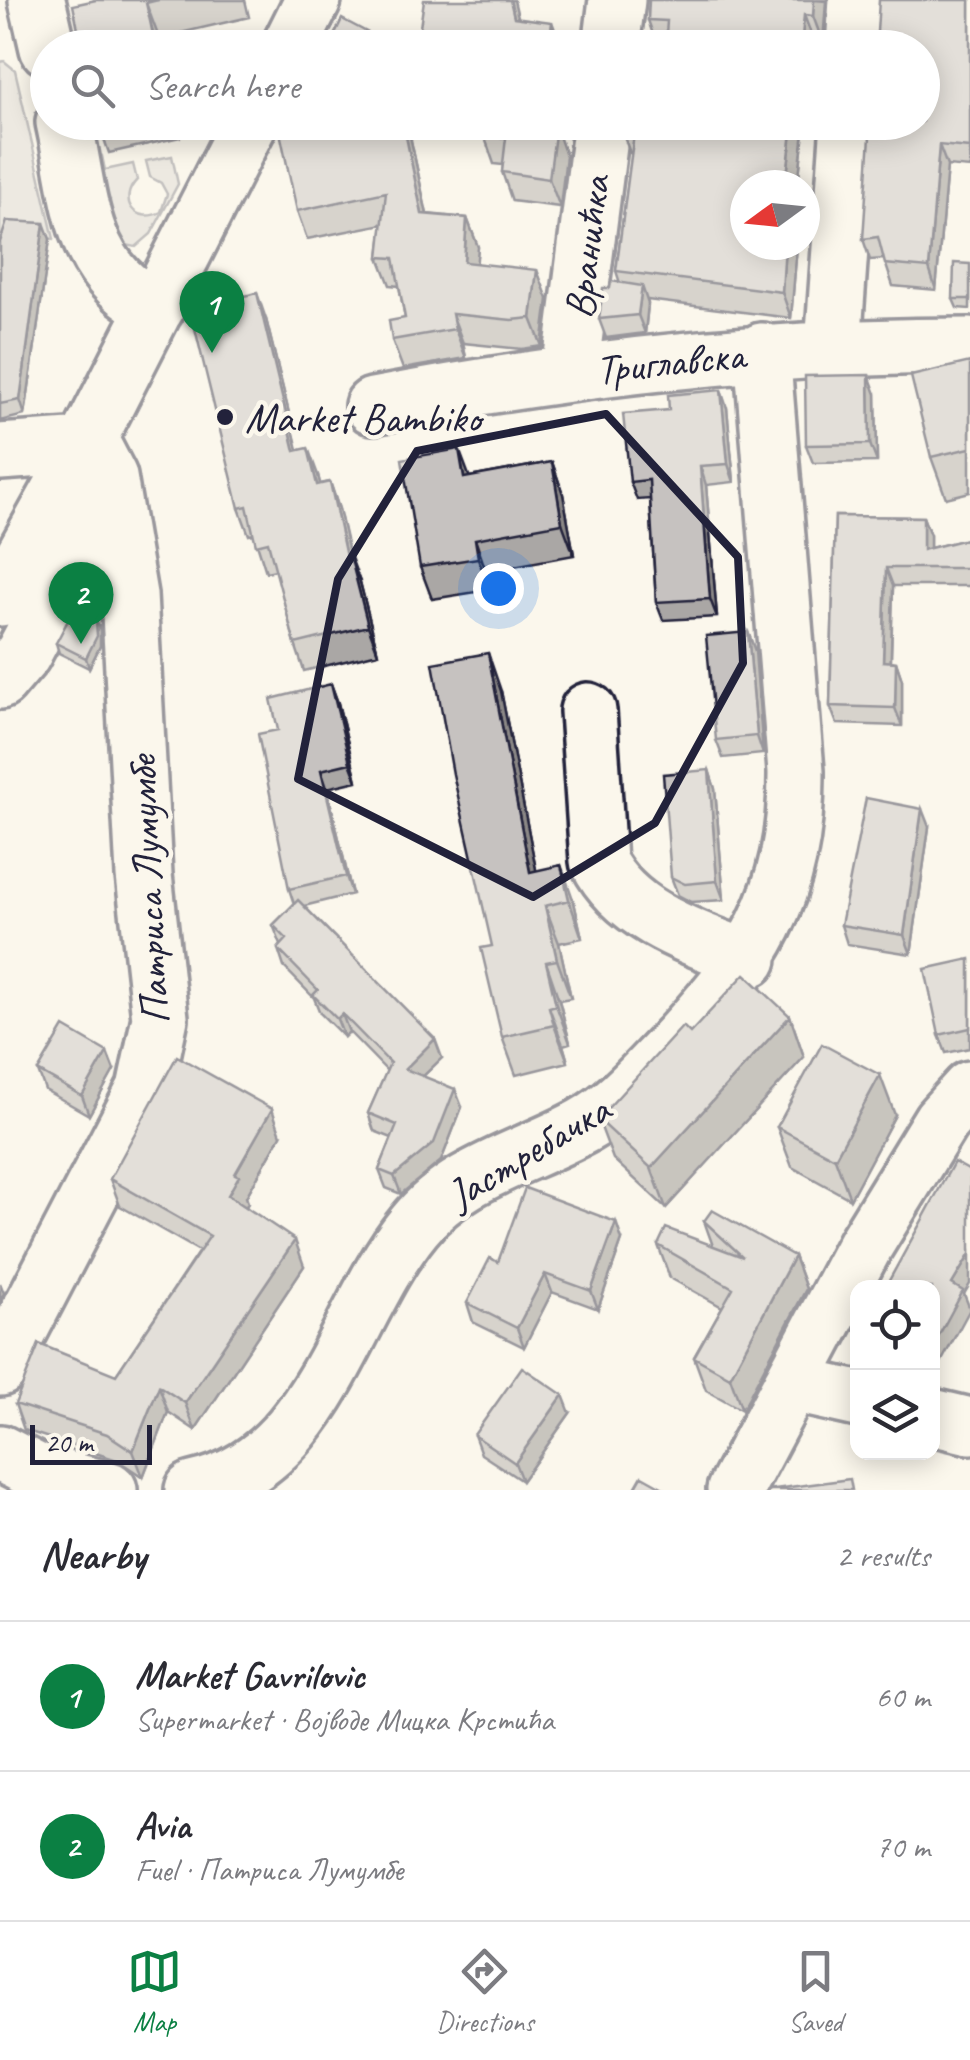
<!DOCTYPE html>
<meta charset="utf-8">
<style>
body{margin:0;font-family:Caveat,sans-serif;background:#f2f2f3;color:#2b2b33}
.controls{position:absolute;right:30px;bottom:30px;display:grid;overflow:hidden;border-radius:20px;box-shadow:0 5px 25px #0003}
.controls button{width:90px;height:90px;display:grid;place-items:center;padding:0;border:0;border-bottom:2px solid #e1e1e2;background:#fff;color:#2b2b33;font:50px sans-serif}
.compass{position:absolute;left:730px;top:170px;width:90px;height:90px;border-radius:50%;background:#fff;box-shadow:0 5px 25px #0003;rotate:255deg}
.scale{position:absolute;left:30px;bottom:25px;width:122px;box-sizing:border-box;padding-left:10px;border:5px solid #22223b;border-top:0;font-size:28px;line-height:35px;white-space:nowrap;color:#22223b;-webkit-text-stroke:8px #fbf7ec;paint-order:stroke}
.you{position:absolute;left:498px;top:588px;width:35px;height:35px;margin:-25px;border:8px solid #fff;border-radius:50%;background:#1a73e8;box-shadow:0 0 0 15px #1a73e833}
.badge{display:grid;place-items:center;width:65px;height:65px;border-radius:50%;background:#0b8043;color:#fff;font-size:32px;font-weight:700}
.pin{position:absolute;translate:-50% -82px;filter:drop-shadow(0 2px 5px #0008)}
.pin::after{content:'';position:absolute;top:52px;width:35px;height:30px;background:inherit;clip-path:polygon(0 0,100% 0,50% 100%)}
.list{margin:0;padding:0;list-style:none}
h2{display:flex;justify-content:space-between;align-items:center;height:130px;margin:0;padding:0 40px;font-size:42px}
h2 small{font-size:32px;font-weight:400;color:#7c7c81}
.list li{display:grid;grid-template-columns:65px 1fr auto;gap:30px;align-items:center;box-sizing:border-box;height:150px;padding:0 40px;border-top:2px solid #e1e1e2}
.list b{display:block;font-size:38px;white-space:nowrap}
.list p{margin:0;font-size:32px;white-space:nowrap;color:#7c7c81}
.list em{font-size:32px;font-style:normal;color:#7c7c81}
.icon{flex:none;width:55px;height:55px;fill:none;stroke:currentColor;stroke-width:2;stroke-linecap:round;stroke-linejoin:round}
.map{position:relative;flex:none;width:970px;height:1490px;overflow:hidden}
.search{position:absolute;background:#fff;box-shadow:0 5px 25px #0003;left:30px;right:30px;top:30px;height:110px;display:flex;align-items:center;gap:25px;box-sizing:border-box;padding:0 35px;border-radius:55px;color:#7c7c81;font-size:38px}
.sheet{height:430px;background:#fff}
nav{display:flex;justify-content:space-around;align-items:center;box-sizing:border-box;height:140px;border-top:2px solid #e1e1e2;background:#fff;font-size:28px;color:#7c7c81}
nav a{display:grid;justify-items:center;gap:5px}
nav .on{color:#0b8043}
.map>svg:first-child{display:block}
</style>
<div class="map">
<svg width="970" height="1490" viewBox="0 0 970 1490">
<rect width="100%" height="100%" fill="#fbf7ec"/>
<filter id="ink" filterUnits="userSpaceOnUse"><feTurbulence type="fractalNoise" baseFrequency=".01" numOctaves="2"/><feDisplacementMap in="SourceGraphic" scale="20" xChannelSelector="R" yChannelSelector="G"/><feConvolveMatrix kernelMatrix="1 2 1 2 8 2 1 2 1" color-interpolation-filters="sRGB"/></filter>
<g filter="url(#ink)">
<path fill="#dbd8d3" stroke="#7e7d87" stroke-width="2.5" d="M4,61L15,70L54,239L13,237L0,268V62Z
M102,156L105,170L133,164L137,180C117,200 135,225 161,212L167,194L161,183L150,177L146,161L172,156L178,184L151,234L136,247L121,244L109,209L110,200H106L97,157Z"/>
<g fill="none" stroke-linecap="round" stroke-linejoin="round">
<g stroke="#22223b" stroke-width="62">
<path id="minor" d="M37,0L48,48
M289,48L313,0
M611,48L617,0
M854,48L857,0
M64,122C81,198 78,271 156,308
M833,347L849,122
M570,372L602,122
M373,406C571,368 768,346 970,346
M0,452L85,446
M0,598L85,446L250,122
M0,681L23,654L90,528L94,508L89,469
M588,711L598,861C626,917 694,938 749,959
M0,1368L145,1089L160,1018L144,875L129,595L109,477L96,452L85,446
M791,1384L858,1399
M932,1417L970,1426
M0,1453L37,1472L109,1490
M193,1490C320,1464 342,1314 414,1226C457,1172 525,1158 583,1126C616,1108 642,1078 668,1051C753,961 797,899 796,771L762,351
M735,1490L865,1245L941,1121L970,1089"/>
</g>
<use href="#minor" stroke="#fbf7ec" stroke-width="55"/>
</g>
<path fill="#aaa7a5" stroke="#22223b" stroke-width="2.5" d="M96,0H245L249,17L159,38Z
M649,0H825L823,43L814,42L657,46L648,20Z
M970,0V168L947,166L936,290L893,286L884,259L870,260L863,239Z
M98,122H177L180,137L109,153Z
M436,122H554L553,127L566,156L560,207L512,201L502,172L503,165L494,164L484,135V130Z
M620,122H805L798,185H745L797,245L791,318L647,300L648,304L645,333L606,338L599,319L610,288L620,283L616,271L632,153H630L620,126Z
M408,127L427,214L467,218L478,247L476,264L548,299L542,346L522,349L463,343L466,358L403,369L392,340L405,318L399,286L390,285L379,257L383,224L307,239L297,211Z
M50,239L25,415L0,421V242Z
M970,264V309L957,308L953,299Z
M266,319L298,451L318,475L320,484L330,482L339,509L349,556L360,582L378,653L304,671L295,644L276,570L266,572L254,534L249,535L239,508Z
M970,362V492L946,498L931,457Z
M876,394L877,462L813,463L806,445Z
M727,408L734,482L706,485L717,617L663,620L656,602L650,499L637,500L630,482Z
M552,462L563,494L574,555L486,571L489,590L432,599L420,567L469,477Z
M835,516L923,517L930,535V548L970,538V586H893L891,661L896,662L902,680V726L837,724L830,706Z
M96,621L100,630V646L89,668L59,653L56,643Z
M748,632L755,651L763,754L723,758L716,740Z
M331,684L338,703L357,781L327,788L352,894L304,906L442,1058L423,1076L462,1107L441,1161L401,1194L386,1188L379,1170L392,1138L374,1131L368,1113L387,1071L349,1032L344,1037L320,1013L314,998L284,967L278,949L281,945L273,925L294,904L289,889L278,730Z
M501,691L536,870L574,902L582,938L559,943L571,998L559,1000L570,1043L563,1045L568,1062L516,1075L502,1037L492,946Z
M709,770L715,789L724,900L691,902L678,895L671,877Z
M929,827L911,954L847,944L841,925Z
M970,959V1048L946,1053L939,1035Z
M790,1016L804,1057L666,1208L613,1159L598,1119Z
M114,1070L89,1115L45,1090L38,1071Z
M895,1115L850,1199L792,1167L777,1127Z
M281,1135L246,1197L248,1203L246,1207L304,1266L195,1430L168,1412L143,1477L117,1460L24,1430L15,1404L116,1375L199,1251L120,1206L110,1179Z
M704,1221L794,1256L806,1289L742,1410L706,1390L694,1357L722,1307L670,1278L658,1245L713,1246Z
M622,1240L598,1309L552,1292L524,1347L473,1322L467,1303L498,1262Z
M932,1288L964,1294L938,1368L932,1365Z
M570,1413L522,1481L481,1454L474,1435Z"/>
<path fill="#8b8886" stroke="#22223b" stroke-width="2.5" d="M510,0H514L525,46L514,17Z
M814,0L826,1L823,43L813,16Z
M146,3L159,38L161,48H156Z
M804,15L814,42L813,48H801Z
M552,22L562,48H549Z
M378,38L382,47L374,48Z
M403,122H407L408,127L433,243L422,214Z
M544,122H554L552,132L556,127L566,156L560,207L549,179Z
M793,122H805L798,185H786Z
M939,145L947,166L936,290L929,268Z
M467,218L478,247L474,291L464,262Z
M44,223L50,239L25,415L20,400Z
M785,245H797L791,318L782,292Z
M537,270L548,299L542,346L531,318Z
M642,286L648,304L645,333L638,315Z
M257,293L266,319L305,478L295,451Z
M452,314L463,343L466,358L455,329Z
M869,375L876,394L877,462L870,444Z
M721,390L727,408L734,482L728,464Z
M308,448L318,475L327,512L317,485Z
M459,449L471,481L464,478Z
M552,462L563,494L574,555L562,523Z
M700,466L706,485L717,617L710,599Z
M330,482L339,509L356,583L346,557Z
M923,517L930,535V568L923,550Z
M475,539L486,571L489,590L478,558Z
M350,555L360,582L378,653L368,626Z
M886,568L893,586L890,680L883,661Z
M96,621L100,630V646L89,668L86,658Z
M748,632L755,651L763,754L757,736Z
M488,653L501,691L544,910L530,872Z
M896,662L902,680V726L895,708Z
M331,684L338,703L357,781L350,763Z
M321,770L327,788L352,894L346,876Z
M709,770L715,789L724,900L717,881Z
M922,809L929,827L911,954L904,935Z
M561,865L574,902L582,938L569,900Z
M545,906L559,943L571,998L557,960Z
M546,962L559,1000L570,1043L556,1005Z
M549,1007L563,1045L568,1062L554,1025Z
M342,1014L349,1032L344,1037L337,1019Z
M790,1016L804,1057L666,1208L651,1168Z
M435,1039L442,1058L412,1087L405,1069Z
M107,1052L114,1070L89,1115L82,1096Z
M880,1075L895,1115L850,1199L835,1158Z
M455,1089L462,1107L441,1161L401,1194L394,1176Z
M272,1109L281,1135L246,1197L248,1203L237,1221L228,1195L235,1174Z
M616,1222L622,1240L598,1309L591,1291Z
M295,1240L304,1266L195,1430L185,1403Z
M970,1254V1284L964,1294L970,1309L938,1368L932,1348L952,1284Z
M794,1256L806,1289L742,1410L730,1377Z
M545,1274L552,1292L524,1347L517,1328Z
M0,1283L4,1293L0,1300Z
M159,1386L168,1412L143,1477L133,1451Z
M563,1395L570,1413L522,1481L515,1463Z"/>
<path fill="#c6c2c0" stroke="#22223b" stroke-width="2.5" d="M96,0H158L146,3L156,48H82L73,5Z
M424,0H510L514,17L552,22L549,48H417Z
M649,0H814L813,16L804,15L801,48H665L667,21L648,20Z
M879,0H970V148L939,145L929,268L885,264L878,237L863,239L871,122H922V48H876Z
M342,19L378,38L374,48H328Z
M282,122H403L422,214L467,218L464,262L537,270L531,318L512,320L452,314L455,329L392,340L389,321L405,318L394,258L379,257L386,192L297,211L278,123Z
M485,122H544L543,126L556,127L549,179L502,172L506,138L484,135Z
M620,122H793L786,185H745V245H785L782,292L616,271L635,126H620Z
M7,221L44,223L20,400L0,404V242Z
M954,263L970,264V299H953Z
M611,281L642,286L638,315L599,319L603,288H610Z
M257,293L295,451L308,448L317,485L330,482L346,557L350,555L368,626L295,644L268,542L256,545L247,506L239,508L190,308Z
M970,362V448L931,457L911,376Z
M869,375L870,444L806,445L805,376Z
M721,390L728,464L700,466L710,599L656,602L649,480L630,482L623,414L669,410L668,395Z
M459,449L464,478L552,462L562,523L475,539L478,558L420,567L402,459Z
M835,516L923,517V550L970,538V568H886L883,661L896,662L895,708L830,706Z
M74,609L96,621L97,636L86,658L56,643Z
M748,632L757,736L716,740L706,636Z
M488,653L530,872L561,865L569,900L545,906L557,960L546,962L556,1005L549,1007L554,1025L502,1037L481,948L492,946L453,774L433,663Z
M331,684L350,763L321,770L346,876L289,889L258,734L278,730L271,699Z
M709,770L717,881L685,884L671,877L663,774Z
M866,798L922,809L904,935L841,925Z
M298,900L435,1039L405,1069L455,1089L434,1143L394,1176L379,1170L397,1125L368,1113L390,1063L342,1014L337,1019L313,995L318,990L278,949L287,939L273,925Z
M970,959V1028L939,1035L925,969Z
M745,974L790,1016L651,1168L598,1119L683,1026L690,1033Z
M64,1027L107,1052L82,1096L38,1071Z
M822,1044L880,1075L835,1158L777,1127Z
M177,1056L272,1109L235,1174L239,1176L228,1195L295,1240L185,1403L159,1386L133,1451L107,1434L15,1404L39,1344L116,1375L210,1236L110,1179Z
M954,1162L970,1171V1254L952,1284L963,1291L932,1348V1288H885Z
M525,1188L616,1222L591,1291L545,1274L517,1328L467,1303L490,1258L498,1262Z
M712,1210L794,1256L730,1377L694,1357L733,1288L658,1245L666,1228L743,1257L704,1221Z
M522,1367L563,1395L515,1463L474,1435Z
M642,1476L667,1490H634Z
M850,1479L852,1490H767Z"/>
</g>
<path d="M0 0H970V1490H0ZM606,414L738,557L743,663L655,823L533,897L298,779L338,579L417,451Z" fill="#fbf7ec" fill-opacity=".55" fill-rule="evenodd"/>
<path fill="none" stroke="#22223b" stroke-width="8" stroke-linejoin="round" d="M606,414L738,557L743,663L655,823L533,897L298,779L338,579L417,451Z"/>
<circle fill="#22223b" stroke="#fbf7ec" stroke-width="4" cx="225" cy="417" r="10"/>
<g text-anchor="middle" stroke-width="9" stroke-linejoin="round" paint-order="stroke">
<g font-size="42" fill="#22223b" stroke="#fbf7ec">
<text transform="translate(586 247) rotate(-83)" y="15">Вранићка</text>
<text transform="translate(670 361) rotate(-6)" y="15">Триглавска</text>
<text transform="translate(147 890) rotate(-93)" y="15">Патриса Лумумбе</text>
<text transform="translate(528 1151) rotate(-31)" y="15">Јастребачка</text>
</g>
<g font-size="42" fill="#22223b" stroke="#fbf7ec" text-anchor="start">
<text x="245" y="432">Market Bambiko</text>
</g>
</g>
</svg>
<div class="controls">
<button><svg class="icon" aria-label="locate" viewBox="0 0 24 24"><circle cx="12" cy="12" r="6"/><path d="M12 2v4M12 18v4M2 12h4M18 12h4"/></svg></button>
<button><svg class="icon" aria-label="layers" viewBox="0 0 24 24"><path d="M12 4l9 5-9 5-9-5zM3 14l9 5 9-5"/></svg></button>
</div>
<svg class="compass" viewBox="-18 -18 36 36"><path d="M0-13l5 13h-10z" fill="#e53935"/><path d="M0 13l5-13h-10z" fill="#7c7c81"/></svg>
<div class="scale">20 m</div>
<div class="you"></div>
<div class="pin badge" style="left:212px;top:353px">1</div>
<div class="pin badge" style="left:81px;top:644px">2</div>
<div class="search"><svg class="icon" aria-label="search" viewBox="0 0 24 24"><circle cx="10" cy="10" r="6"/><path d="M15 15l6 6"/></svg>Search here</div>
</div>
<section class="sheet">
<h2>Nearby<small>2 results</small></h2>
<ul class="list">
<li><span class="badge">1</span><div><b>Market Gavrilovic</b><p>Supermarket · Војводе Мицка Крстића</p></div><em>60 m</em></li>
<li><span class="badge">2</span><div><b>Avia</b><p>Fuel · Патриса Лумумбе</p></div><em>70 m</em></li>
</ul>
</section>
<nav>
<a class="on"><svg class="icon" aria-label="map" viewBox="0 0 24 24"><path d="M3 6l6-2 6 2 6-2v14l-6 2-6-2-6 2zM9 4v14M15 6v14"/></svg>Map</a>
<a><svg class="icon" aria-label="directions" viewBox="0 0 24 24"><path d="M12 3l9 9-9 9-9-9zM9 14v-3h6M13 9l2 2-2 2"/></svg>Directions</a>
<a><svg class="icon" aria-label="saved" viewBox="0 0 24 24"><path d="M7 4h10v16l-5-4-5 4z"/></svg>Saved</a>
</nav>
